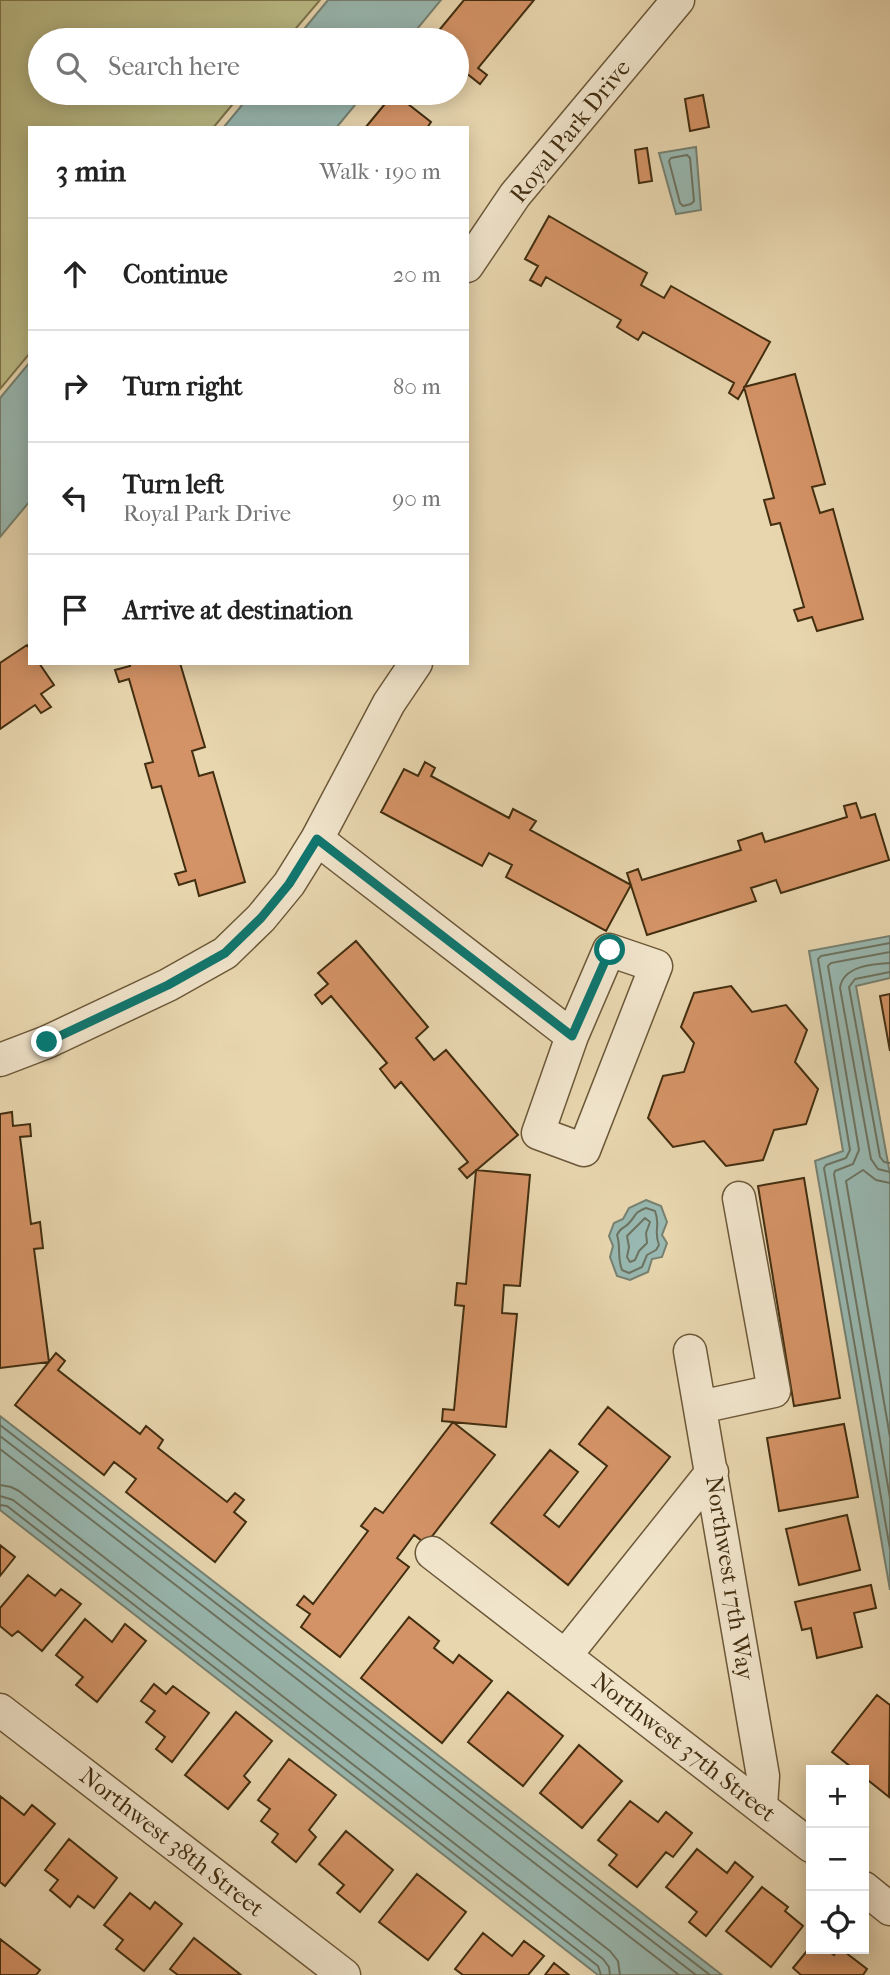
<!DOCTYPE html>
<meta charset="utf-8">
<style>
body{margin:0;font-family:"IM FELL French Canon",serif;background:#f2f2f2;color:#222}
.controls{position:absolute;right:21px;bottom:21px;display:grid;overflow:hidden;border-radius:0px;box-shadow:0 4px 18px #0003}
.controls button{width:63px;height:63px;display:grid;place-items:center;padding:0;border:0;border-bottom:2px solid #e0e0e0;background:#fff;color:#222;font:35px sans-serif}
.stop{position:absolute;width:21px;height:21px;margin:-16px;border:5px solid #0f766e;border-radius:50%;background:#fff}
.stop.end{background:#0f766e;border-color:#fff;box-shadow:0 2px 7px #0008}
.list{margin:0;padding:0;list-style:none}
h2{display:flex;justify-content:space-between;align-items:center;height:91px;margin:0;padding:0 28px;font-size:30px}
h2 small{font-size:23px;font-weight:400;color:#767676}
.list li{display:grid;grid-template-columns:46px 1fr auto;gap:21px;align-items:center;box-sizing:border-box;height:112px;padding:0 28px;border-top:2px solid #e0e0e0}
.list b{display:block;font-size:26px;white-space:nowrap}
.list p{margin:0;font-size:23px;white-space:nowrap;color:#767676}
.list em{font-size:23px;font-style:normal;color:#767676}
.icon{flex:none;width:38px;height:38px;fill:none;stroke:currentColor;stroke-width:2;stroke-linecap:round;stroke-linejoin:round}
.map{position:relative;flex:none;width:890px;height:1975px;overflow:hidden}
.search{position:absolute;background:#fff;box-shadow:0 4px 18px #0003;left:28px;top:28px;width:441px;height:77px;display:flex;align-items:center;gap:18px;box-sizing:border-box;padding:0 24px;border-radius:38px;color:#767676;font-size:26px}
.panel{position:absolute;background:#fff;box-shadow:0 4px 18px #0003;left:28px;top:126px;width:441px;height:539px;border-radius:0px}
.map>svg:first-child{display:block}
</style>
<div class="map">
<svg width="890" height="1975" viewBox="0 0 890 1975">
<rect width="100%" height="100%" fill="#e8d6af"/>
<filter id="stains"><feTurbulence type="fractalNoise" baseFrequency=".00286" numOctaves="4"/><feColorMatrix values="0 0 0 0 .2 0 0 0 0 .09 0 0 0 0 .02 0 0 0 .5 -.17"/></filter>
<radialGradient id="worn" r=".72"><stop offset=".6" stop-color="#630" stop-opacity="0"/><stop offset="1" stop-color="#630" stop-opacity=".3"/></radialGradient>
<path fill="#bbbc87" stroke="#7e754c" stroke-width="2" d="M0,0H320L286,40H40V93H242L213,128H30V353L0,389Z"/>
<path fill="#98b8b1" stroke="#768171" stroke-width="2" d="M328,0H441L408,40H295Z
M252,93H365L336,128H223Z
M696,147L701,210L676,214L659,153Z
M30,362V501L0,537V398Z
M890,936V978L856,986L890,1174V1590L815,1161L843,1151L809,951Z
M646,1200L661,1206L667,1222L662,1235L667,1243L662,1257L652,1259L648,1272L630,1280L617,1276L610,1257L613,1246L609,1236L614,1223L623,1219L629,1208Z
M0,1416L722,1975H598L0,1510Z"/>
<g fill="none" stroke-linecap="round" stroke-linejoin="round">
<path stroke="#6d7360" stroke-width="2" d="M687,155L690,158L694,201L691,204L683,206L680,203L669,161L671,158Z
M890,943L821,956L818,959L850,1150L846,1158L826,1165L824,1168L890,1549
M890,952L831,963L828,966L859,1150L853,1164L835,1171L834,1174L890,1498
M890,963C872,964 843,966 840,988L871,1159L878,1169L890,1172
M890,972L855,979L849,987L880,1157L884,1162L890,1163
M890,1183L876,1180L863,1170L846,1181L890,1437
M646,1208L655,1211C661,1227 653,1229 659,1245L656,1250L647,1255L642,1267L629,1273L622,1270C617,1257 621,1247 617,1235C620,1227 624,1229 629,1223C637,1215 633,1213 646,1208Z
M645,1218L650,1222L646,1233L647,1243L639,1251L635,1260L630,1262L627,1257L629,1247L627,1236Z
M0,1425L710,1975
M0,1436L696,1975
M0,1449L679,1975
M0,1485L11,1487L19,1491L610,1951L618,1961L620,1975
M0,1496L13,1500L603,1959L609,1967L610,1975
M0,1505L7,1506L598,1966L601,1975"/>
</g>
<path fill="#d49366" stroke="#422e10" stroke-width="2" d="M464,0H534L478,68L487,75L480,84L466,73L457,84V40H431Z
M394,93L431,122L427,128H365Z
M703,95L709,127L690,131L685,99Z
M647,148L652,181L639,183L635,150Z
M549,216L647,273L641,285L664,298L671,286L770,342L738,399L729,393L734,383L643,332L638,340L617,327L621,320L546,277L541,286L530,280L538,266L525,259Z
M795,374L825,484L812,487L820,513L833,509L863,619L817,631L812,617L798,621L794,610L804,607L780,523L771,525L764,500L774,498L744,387Z
M27,645L30,649V663H39L54,685L41,694L51,707L41,713L35,705L0,729V663Z
M130,663H180L205,747L192,751L199,776L213,772L245,882L199,896L195,880L179,885L175,874L186,871L161,786L152,788L145,764L153,762L129,679L119,682L115,670L130,666Z
M425,762L435,768L431,776L509,818L513,809L536,821L530,830L631,885L606,931L506,877L512,865L489,853L482,866L381,812L404,769L418,776Z
M856,803L861,818L875,814L889,860L781,893L776,880L751,888L756,901L647,935L627,873L638,869L642,880L741,850L738,841L762,833L765,842L847,817L844,806Z
M356,941L428,1027L416,1038L434,1060L446,1050L518,1135L467,1178L459,1169L468,1162L401,1082L395,1088L380,1069L387,1063L331,996L322,1004L315,995L328,984L318,973Z
M731,986L752,1012L786,1005L807,1030L795,1062L818,1089L806,1124L774,1130L763,1160L726,1166L704,1141L673,1147L648,1118L663,1076L684,1072L694,1043L681,1027L694,993Z
M890,994V1051L880,996Z
M12,1112L13,1126L30,1124L31,1136L20,1137L31,1224L40,1222L43,1248L34,1249L49,1362L0,1368V1114Z
M476,1170L530,1175L520,1286L504,1285L502,1313L517,1314L506,1427L442,1421L443,1409L454,1410L464,1306L455,1305L457,1283L466,1284Z
M804,1178L840,1398L794,1406L758,1186Z
M56,1353L65,1361L58,1370L140,1434L146,1426L163,1440L158,1448L227,1502L235,1493L244,1500L234,1512L246,1522L215,1562L126,1492L136,1479L114,1462L104,1475L15,1405Z
M608,1407L670,1457L568,1585L491,1523L550,1450L578,1472L544,1515L559,1527L607,1466L579,1444Z
M453,1422L495,1455L426,1544L414,1535L397,1558L409,1567L340,1657L301,1627L310,1614L297,1605L304,1596L313,1604L368,1531L361,1526L375,1508L383,1513Z
M844,1424L858,1497L779,1511L767,1438Z
M847,1515L860,1570L799,1585L786,1529Z
M0,1545L15,1557L0,1576Z
M28,1575L55,1596L61,1589L81,1604L42,1651L18,1631L12,1636L0,1626V1608Z
M871,1585L876,1608L854,1613L862,1647L817,1658L811,1628L802,1630L795,1602Z
M409,1617L439,1641L434,1648L453,1663L459,1655L492,1681L442,1743L361,1678Z
M85,1619L112,1642L125,1624L146,1641L97,1702L76,1685L83,1677L56,1655Z
M154,1684L166,1694L173,1686L209,1713L172,1762L156,1749L165,1737L146,1722L155,1711L141,1701Z
M508,1692L563,1736L523,1786L468,1742Z
M877,1695L890,1705L889,1797L864,1777V1770H855L832,1752Z
M236,1712L272,1741L244,1776L250,1782L228,1809L185,1775Z
M579,1745L622,1781L582,1828L540,1793Z
M289,1759L336,1795L309,1830L316,1837L296,1862L272,1842L278,1834L261,1821L270,1809L258,1800Z
M0,1796L24,1815L32,1805L55,1824L5,1886L0,1882Z
M630,1801L658,1822L666,1812L692,1833L673,1857L666,1852L637,1887L609,1865L617,1855L598,1840Z
M346,1831L393,1870L360,1912L337,1893L344,1885L319,1864Z
M69,1839L117,1878L94,1908L78,1896L70,1907L50,1890L58,1880L45,1870Z
M697,1849L727,1873L735,1862L753,1877L706,1936L689,1922L697,1912L666,1887Z
M417,1874L466,1912L428,1960L379,1922Z
M762,1887L788,1907L785,1911L803,1926L771,1967L726,1931Z
M130,1893L150,1909L155,1902L182,1924L144,1971L116,1949L123,1940L104,1925Z
M483,1933L512,1956L524,1941L544,1956L528,1975H463L455,1969Z
M194,1938L241,1975H178L170,1969Z
M0,1939L40,1970L36,1975H0Z
M811,1946V1949H826L834,1955L838,1949H841L867,1969L863,1975H801L793,1968Z
M554,1963L569,1975H545Z"/>
<g fill="none" stroke-linecap="round" stroke-linejoin="round">
<g stroke="#6c5838" stroke-width="35">
<path id="minor" d="M467,266L515,195L678,0
M317,839L572,1036
M609,950L656,966L584,1150L538,1133L572,1036Z
M0,1060L47,1042L168,985L225,953L261,918L289,884L317,839L389,703L416,663
M690,1351L763,1776L761,1806
M700,1407L774,1391L739,1198
M432,1553L811,1846
M565,1656L712,1472
M0,1710L344,1975
M864,1888L890,1909"/>
</g>
<use href="#minor" stroke="#f0e4cb" stroke-width="32"/>
</g>
<g fill="none" stroke-linecap="round" stroke-linejoin="round">
<path stroke="#0f766e" stroke-width="9" d="M47,1042L168,985L225,953L261,918L289,884L317,839L572,1036L610,950"/>
</g>
<g text-anchor="middle" stroke-width="5" stroke-linejoin="round" paint-order="stroke">
<g font-size="24" fill="#422e10" stroke="#f0e4cb">
<text transform="translate(570 131) rotate(-51)" y="8">Royal Park Drive</text>
<text transform="translate(730 1578) rotate(81)" y="8">Northwest 17th Way</text>
<text transform="translate(684 1747) rotate(38)" y="8">Northwest 37th Street</text>
<text transform="translate(172 1842) rotate(38)" y="8">Northwest 38th Street</text>
</g>
</g>
<rect width="100%" height="100%" filter="url(#stains)"/>
<rect width="100%" height="100%" fill="url(#worn)"/>
</svg>
<div class="controls">
<button>+</button>
<button>−</button>
<button><svg class="icon" aria-label="locate" viewBox="0 0 24 24"><circle cx="12" cy="12" r="6"/><path d="M12 2v4M12 18v4M2 12h4M18 12h4"/></svg></button>
</div>
<div class="stop" style="left:610px;top:950px"></div>
<div class="stop end" style="left:47px;top:1042px"></div>
<div class="search"><svg class="icon" aria-label="search" viewBox="0 0 24 24"><circle cx="10" cy="10" r="6"/><path d="M15 15l6 6"/></svg>Search here</div>
<section class="panel">
<h2>3 min<small>Walk · 190 m</small></h2>
<ul class="list">
<li><svg class="icon" aria-label="ahead" viewBox="0 0 24 24"><path d="M12 20V5M6 11l6-6 6 6"/></svg><div><b>Continue</b></div><em>20 m</em></li>
<li><svg class="icon" aria-label="right" viewBox="0 0 24 24"><path d="M7 20v-9h11M14 6l5 5-5 5"/></svg><div><b>Turn right</b></div><em>80 m</em></li>
<li><svg class="icon" aria-label="left" viewBox="0 0 24 24"><path d="M17 20v-9H6M10 6l-5 5 5 5"/></svg><div><b>Turn left</b><p>Royal Park Drive</p></div><em>90 m</em></li>
<li><svg class="icon" aria-label="arrive" viewBox="0 0 24 24"><path d="M6 21V4h12l-3 4 3 4H6"/></svg><div><b>Arrive at destination</b></div></li>
</ul>
</section>
</div>
